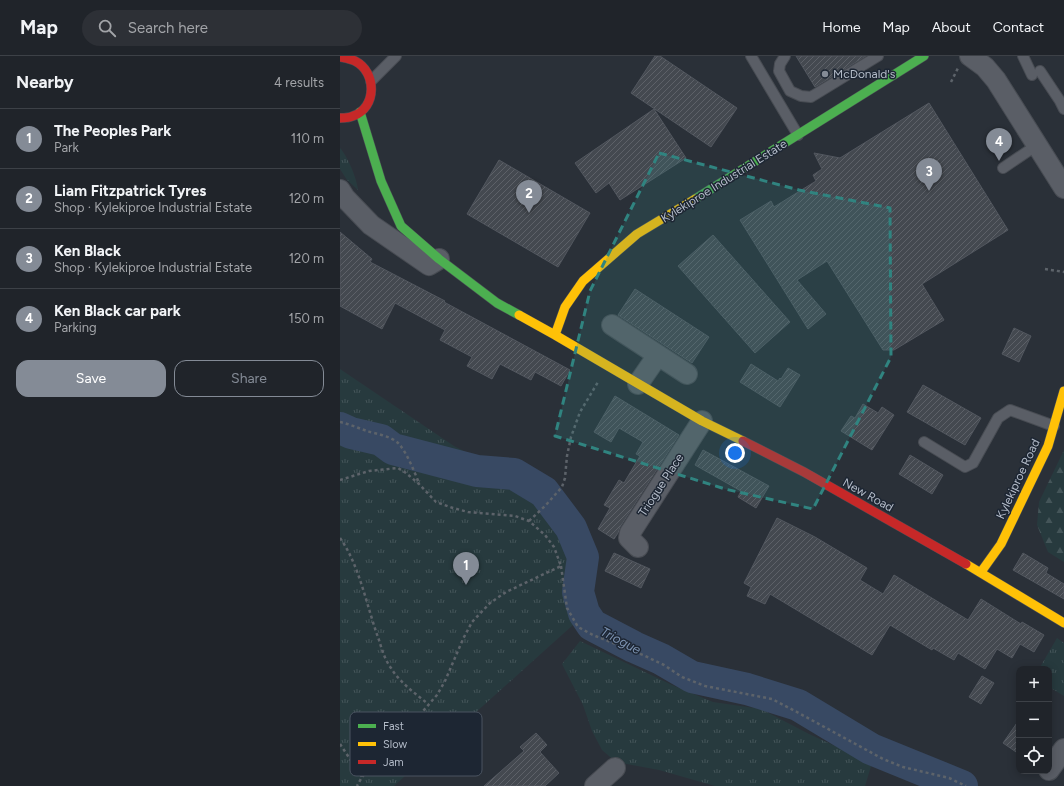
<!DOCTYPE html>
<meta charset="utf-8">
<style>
body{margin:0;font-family:Figtree,sans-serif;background:#2d3036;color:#f1f3f6}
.controls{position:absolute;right:12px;bottom:12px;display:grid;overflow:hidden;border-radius:8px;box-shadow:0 2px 10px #0003}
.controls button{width:36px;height:36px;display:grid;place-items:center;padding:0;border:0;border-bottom:1px solid #3d4147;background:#20242a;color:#f1f3f6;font:20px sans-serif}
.you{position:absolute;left:395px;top:397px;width:14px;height:14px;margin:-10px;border:3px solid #fff;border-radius:50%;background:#1a73e8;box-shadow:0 0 0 6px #1a73e833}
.badge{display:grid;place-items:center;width:26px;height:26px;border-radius:50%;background:#848b96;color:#fff;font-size:13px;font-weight:700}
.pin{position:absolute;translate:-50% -33px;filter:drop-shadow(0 1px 2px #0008)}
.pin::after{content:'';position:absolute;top:21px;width:14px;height:12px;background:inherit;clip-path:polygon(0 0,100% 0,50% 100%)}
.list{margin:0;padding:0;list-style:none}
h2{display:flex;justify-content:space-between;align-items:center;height:52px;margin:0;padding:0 16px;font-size:17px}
h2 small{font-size:13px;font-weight:400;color:#a2a4a8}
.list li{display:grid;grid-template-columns:26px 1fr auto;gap:12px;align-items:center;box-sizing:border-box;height:60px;padding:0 16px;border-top:1px solid #3d4147}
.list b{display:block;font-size:15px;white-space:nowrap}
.list p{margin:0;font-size:13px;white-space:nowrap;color:#a2a4a8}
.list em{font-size:13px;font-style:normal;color:#a2a4a8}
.actions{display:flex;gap:8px;padding:12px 16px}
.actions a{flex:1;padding:9px 0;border:1px solid #848b96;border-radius:12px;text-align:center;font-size:14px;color:#848b96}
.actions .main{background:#848b96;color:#fff}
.icon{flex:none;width:22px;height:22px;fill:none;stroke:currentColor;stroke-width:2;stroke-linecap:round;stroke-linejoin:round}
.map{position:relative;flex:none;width:724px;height:730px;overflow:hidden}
header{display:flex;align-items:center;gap:24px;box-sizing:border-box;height:56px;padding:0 20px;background:#20242a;border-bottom:1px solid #3d4147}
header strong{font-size:19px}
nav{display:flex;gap:22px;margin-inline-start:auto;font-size:14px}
.search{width:280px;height:36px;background:#2d3036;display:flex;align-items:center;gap:10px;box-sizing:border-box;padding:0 14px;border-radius:22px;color:#a2a4a8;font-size:15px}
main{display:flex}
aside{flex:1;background:#20242a}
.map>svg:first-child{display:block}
</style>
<header>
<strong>Map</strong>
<div class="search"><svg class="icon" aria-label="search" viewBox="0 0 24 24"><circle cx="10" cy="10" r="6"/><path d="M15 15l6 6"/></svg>Search here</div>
<nav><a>Home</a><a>Map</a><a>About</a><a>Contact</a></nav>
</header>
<main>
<aside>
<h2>Nearby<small>4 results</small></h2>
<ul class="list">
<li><span class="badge">1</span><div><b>The Peoples Park</b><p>Park</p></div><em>110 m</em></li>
<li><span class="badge">2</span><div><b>Liam Fitzpatrick Tyres</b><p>Shop · Kylekiproe Industrial Estate</p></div><em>120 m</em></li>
<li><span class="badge">3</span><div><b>Ken Black</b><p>Shop · Kylekiproe Industrial Estate</p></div><em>120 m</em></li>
<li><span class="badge">4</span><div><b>Ken Black car park</b><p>Parking</p></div><em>150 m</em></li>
</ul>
<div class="actions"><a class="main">Save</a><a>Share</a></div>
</aside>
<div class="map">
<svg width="724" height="730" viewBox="0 0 724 730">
<defs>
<pattern id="grass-tufts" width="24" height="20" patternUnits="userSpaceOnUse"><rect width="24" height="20" fill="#273a3e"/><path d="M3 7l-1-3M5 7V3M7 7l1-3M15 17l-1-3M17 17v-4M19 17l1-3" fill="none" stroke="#445559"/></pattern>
<pattern id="forest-firs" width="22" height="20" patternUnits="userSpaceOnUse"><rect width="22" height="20" fill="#273a3e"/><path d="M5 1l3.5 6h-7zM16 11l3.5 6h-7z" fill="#445559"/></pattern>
<pattern id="building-hatch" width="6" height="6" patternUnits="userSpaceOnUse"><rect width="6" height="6" fill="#444950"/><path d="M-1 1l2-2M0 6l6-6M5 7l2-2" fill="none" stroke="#5d6168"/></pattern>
</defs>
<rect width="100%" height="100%" fill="#2a3038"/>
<path fill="url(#grass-tufts)" d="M0,92C8,101 17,123 18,134L7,124L0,113Z
M0,313L114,390L153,410L177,413L208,433L244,474L252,507L254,550L54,730H0Z
M717,582L724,587V640L709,631V613H699Z
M240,585L332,629L373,646L421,653L469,678L532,707L525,730H375L319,714L276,706L262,694L252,675L243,649L222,608Z"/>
<path fill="url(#forest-firs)" d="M724,394V506L708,496L697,469L699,446Z"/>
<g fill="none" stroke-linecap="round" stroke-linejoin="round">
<path stroke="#384963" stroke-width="32" d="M0,372L11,377L41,384L53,393L137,415L174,418L204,436L231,472L243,501L238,536L244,557L252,569L294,591L321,603L352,621L407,633L458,649L531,693L622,730"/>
</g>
<path fill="url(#building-hatch)" stroke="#52575f" d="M315,0H320L397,52L371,91L291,37Z
M456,0H526L475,31Z
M589,47L668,174L582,228L604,264L554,294H543L487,205L457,224L486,258L468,273L400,164L431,145L434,151L476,125L473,119L482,113L474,97L500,102Z
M314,53L346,102L280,144L269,127L256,137L235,107Z
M159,104L250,157L218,211L127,158Z
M0,176L32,203L30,206L105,245L104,246L230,314L221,330L195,316L191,324L160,308L152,323L127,310L132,301L100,284L105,274L55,247L42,273L0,250Z
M373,179L450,266L415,297L338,210Z
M295,233L369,281L352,307L278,259Z
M674,272L691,280L679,306L662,298Z
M411,308L438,325L440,322L441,323L448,312L460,319L440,351L400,326Z
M583,329L641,362L625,389L567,356Z
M275,340L339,379L280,471L278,477L274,483L258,473L270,452L264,449L279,424L284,427L300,400L296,398L303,386L279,372L271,386L254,376Z
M523,348L538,357L542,351L554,359L532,394L501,375L511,360L515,362Z
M363,394L429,430L416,452L398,441L401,435L355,409Z
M570,399L603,419L592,438L559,418Z
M437,462L475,481L527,512L520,524L543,538L554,519L628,564L641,543L681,568L682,566L704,579L694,596L680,588L672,602L657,593L645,613L618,597L614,604L593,592L592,594L550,569L532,599L430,538L425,548L407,540L411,531L404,527Z
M274,497L310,513L301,532L265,515Z
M683,497L708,512L706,517L724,528V543L673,514Z
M642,620L654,627L641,648L629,641Z
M679,664V698L663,687Z
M196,677L207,689L200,696L219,717L205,730H144L184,695L180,691Z"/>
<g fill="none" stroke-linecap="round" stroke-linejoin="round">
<g stroke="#484c53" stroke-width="12">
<path id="lane" d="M411,0L458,79
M445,0L440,8L439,15L450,35L461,40L471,41L538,0
M683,0L692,19
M700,15L720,45L724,53
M31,25L56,0
M663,112L697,89
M584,386L625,411L633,407L658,362L670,354L714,370"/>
</g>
<g stroke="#484c53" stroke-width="22">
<path id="street" d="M630,0L645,11L656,24L724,132
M0,134L5,142L31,169L89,209L99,203
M272,269L347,318
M298,328L318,299
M298,491L289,482L290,477L362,365
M709,714L724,693
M255,730L275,712"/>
</g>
<g stroke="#484c53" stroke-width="10">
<path id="fast" d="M20,56L41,125L61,170L99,203L157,247L179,259
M355,143L584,0"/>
</g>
<g stroke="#484c53" stroke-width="10">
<path id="slow" d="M179,259L215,279L362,365L403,385
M215,279L225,251L243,225L297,178L355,143
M626,508L724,567
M641,516L661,488L708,390L724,335"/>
</g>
<g stroke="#484c53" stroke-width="10">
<path id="jam" d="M0,1C5,2 11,3 15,5C37,16 37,52 13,60C9,62 4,62 0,62
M403,385L464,416L626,508"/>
</g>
<path stroke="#5d636a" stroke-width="2.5" stroke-dasharray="3 3" stroke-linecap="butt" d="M611,26L618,12
M705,213L724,216
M0,366C9,368 18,372 27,375C36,378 52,380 59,388C67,397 74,415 79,427
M0,424L29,415L58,412L66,417L79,428L96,446L113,452L128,456L175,460L189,465L205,479L214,491L221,510L166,536L150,547L132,566L123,583L105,625L97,639L57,685L22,721L17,730
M189,465L205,450L222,431L225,422L227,400L231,381L240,356L258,326
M0,482C20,510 27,552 39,584C42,594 45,604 51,612C60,627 75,637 88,648
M221,510L227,552L238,571L253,579L303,599L324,609L342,621L365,630L432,643L455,655L543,703L563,711L609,722L626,730
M0,688L22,721"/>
<use href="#lane" stroke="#5a5e66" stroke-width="10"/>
<use href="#street" stroke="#5a5e66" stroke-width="20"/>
<use href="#fast" stroke="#4caf50" stroke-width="9"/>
<use href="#slow" stroke="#ffc107" stroke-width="9"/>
<use href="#jam" stroke="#c62828" stroke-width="9"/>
</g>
<path fill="#308480" fill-opacity="0.2" stroke="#308480" stroke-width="3" stroke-dasharray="8 5" stroke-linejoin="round" d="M319,97L459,134L550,152L551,301L473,453L385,433L215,380L250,235Z"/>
<circle fill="#848b96" stroke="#1d2633" stroke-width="1.5" cx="485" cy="18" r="4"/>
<g text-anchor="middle" stroke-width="3" stroke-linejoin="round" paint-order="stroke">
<g font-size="12" fill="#b4bcc9" stroke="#1d2633" text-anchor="start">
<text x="493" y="22">McDonald's</text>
</g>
<g font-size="12" fill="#b4bcc9" stroke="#1d2633">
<text transform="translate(384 125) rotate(-32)" y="4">Kylekiproe Industrial Estate</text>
<text transform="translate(678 423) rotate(-65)" y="4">Kylekiproe Road</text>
<text transform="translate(321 429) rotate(-57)" y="4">Triogue Place</text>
<text transform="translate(528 439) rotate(29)" y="4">New Road</text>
</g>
<g font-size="13" font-style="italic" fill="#7c92b1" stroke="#1d2633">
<text transform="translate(281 584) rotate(28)" y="5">Triogue</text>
</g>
</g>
<rect x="10" y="656" width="132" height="64" rx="6" fill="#1d2633" stroke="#4a5360" stroke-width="1"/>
<rect x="18" y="668" width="18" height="4" fill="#4caf50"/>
<rect x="18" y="686" width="18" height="4" fill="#ffc107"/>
<rect x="18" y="704" width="18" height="4" fill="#c62828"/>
<g font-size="11" fill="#b4bcc9">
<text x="43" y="674">Fast</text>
<text x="43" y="692">Slow</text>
<text x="43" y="710">Jam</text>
</g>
</svg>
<div class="controls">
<button>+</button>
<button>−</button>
<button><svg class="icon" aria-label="locate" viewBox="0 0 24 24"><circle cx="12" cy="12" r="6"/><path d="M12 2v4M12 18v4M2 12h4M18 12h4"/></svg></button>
</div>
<div class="you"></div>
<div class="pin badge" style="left:126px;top:529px">1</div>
<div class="pin badge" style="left:189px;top:157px">2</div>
<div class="pin badge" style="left:589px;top:135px">3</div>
<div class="pin badge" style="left:659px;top:105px">4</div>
</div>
</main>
